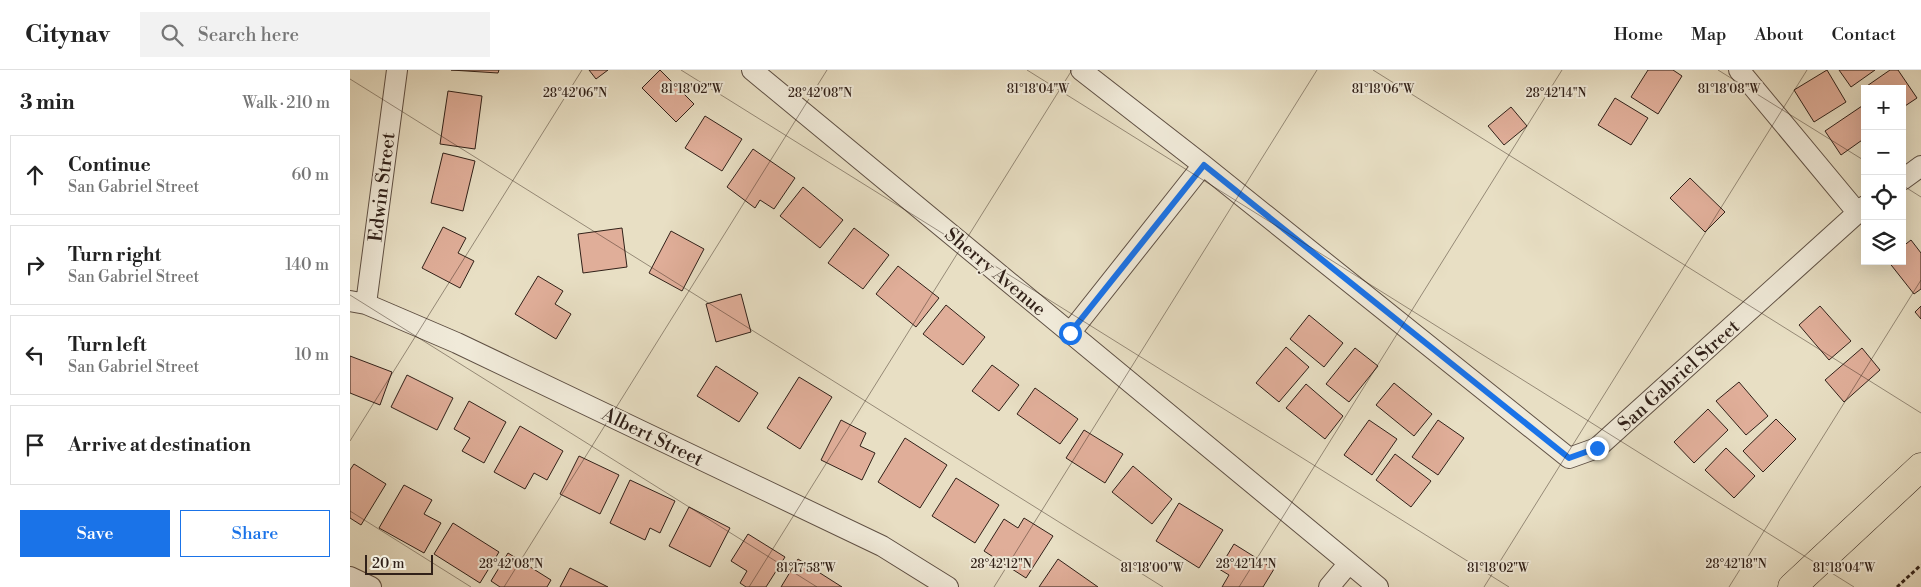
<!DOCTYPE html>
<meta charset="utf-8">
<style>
body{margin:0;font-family:"Libre Bodoni",serif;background:#f2f2f2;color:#222}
.controls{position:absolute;right:15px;top:15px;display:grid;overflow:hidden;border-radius:0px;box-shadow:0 5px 20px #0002}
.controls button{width:45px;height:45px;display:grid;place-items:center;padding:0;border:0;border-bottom:1px solid #e0e0e0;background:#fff;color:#222;font:25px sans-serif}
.scale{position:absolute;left:15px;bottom:12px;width:68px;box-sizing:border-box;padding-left:5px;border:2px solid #312119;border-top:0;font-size:14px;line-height:18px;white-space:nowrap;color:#312119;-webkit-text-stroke:4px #f0ead9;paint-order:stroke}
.stop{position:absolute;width:15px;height:15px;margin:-11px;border:4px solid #1a73e8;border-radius:50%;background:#fff}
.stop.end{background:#1a73e8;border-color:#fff;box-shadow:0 1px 5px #0008}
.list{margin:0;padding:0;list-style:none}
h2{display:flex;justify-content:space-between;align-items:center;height:65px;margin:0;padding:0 20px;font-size:21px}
h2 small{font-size:16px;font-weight:400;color:#767676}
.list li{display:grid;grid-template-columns:32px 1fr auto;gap:15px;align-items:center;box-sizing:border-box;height:80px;margin:0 10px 10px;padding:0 10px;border:1px solid #e0e0e0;border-radius:0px}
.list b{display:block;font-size:19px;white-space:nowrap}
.list p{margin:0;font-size:16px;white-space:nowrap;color:#767676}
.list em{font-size:16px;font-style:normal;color:#767676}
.actions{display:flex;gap:10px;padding:15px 20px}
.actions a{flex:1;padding:11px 0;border:1px solid #1a73e8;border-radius:0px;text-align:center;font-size:18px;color:#1a73e8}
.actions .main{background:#1a73e8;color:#fff}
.icon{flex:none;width:28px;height:28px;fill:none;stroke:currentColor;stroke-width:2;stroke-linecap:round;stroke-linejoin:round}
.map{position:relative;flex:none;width:1571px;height:517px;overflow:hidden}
header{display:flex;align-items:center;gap:30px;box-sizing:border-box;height:70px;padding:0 25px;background:#fff;border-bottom:1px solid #e0e0e0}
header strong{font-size:24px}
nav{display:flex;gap:28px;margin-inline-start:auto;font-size:18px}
.search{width:350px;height:45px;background:#f2f2f2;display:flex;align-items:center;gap:12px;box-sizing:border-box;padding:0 18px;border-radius:0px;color:#767676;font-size:19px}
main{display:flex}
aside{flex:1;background:#fff}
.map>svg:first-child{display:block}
</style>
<header>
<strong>Citynav</strong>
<div class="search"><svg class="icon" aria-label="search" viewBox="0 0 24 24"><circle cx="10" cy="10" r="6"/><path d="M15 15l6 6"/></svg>Search here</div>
<nav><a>Home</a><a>Map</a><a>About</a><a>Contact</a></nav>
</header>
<main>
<aside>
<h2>3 min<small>Walk · 210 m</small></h2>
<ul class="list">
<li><svg class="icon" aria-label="ahead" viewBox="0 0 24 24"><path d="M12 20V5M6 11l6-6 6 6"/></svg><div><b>Continue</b><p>San Gabriel Street</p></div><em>60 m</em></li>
<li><svg class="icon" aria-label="right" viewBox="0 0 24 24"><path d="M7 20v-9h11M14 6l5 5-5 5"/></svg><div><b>Turn right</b><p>San Gabriel Street</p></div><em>140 m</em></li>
<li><svg class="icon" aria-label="left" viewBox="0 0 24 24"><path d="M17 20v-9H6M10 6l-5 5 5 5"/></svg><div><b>Turn left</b><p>San Gabriel Street</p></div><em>10 m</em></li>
<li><svg class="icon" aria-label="arrive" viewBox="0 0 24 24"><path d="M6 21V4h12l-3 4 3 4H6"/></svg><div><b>Arrive at destination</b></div></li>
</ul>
<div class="actions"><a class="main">Save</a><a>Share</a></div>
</aside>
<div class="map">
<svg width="1571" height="517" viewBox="0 0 1571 517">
<rect width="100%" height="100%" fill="#e8dfc4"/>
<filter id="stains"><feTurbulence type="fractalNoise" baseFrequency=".004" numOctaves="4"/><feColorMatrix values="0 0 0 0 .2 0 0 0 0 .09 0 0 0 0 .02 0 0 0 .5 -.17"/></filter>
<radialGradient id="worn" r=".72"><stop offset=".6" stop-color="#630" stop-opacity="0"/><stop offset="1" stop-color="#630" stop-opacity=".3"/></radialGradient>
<path fill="#e0ae99" stroke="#312119" d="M101,0H149L148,3Z
M239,0H258L246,9Z
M310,0L344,34L326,52L292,18Z
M1298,0H1323L1332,6L1308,44L1281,27Z
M1477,0L1496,32L1464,52L1444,20Z
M1489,0H1525L1501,17Z
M1540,0H1548L1567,28L1552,38V19L1514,18Z
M98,21L132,26L125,79L90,74Z
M1265,28L1298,48L1281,75L1248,55Z
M1512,36L1515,40V68L1491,85L1475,61Z
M1161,37L1177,56L1154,75L1138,56Z
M355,46L392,69L372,101L335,78Z
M403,79L445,108L424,139L410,130L405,138L377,117Z
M93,83L125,91L113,141L81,133Z
M1340,108L1375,142L1355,162L1320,128Z
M453,117L493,150L470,178L430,146Z
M93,157L116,168L108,183L124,191L110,218L72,198Z
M272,158L277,197L233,203L228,164Z
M504,158L539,185L513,219L478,193Z
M321,161L354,179L332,221L299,203Z
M1561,170L1571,183V219L1564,224L1538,191H1552V177Z
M548,196L589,228L566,257L526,224Z
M188,206L213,221L205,234L221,244L206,269L165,244Z
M391,224L401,262L366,272L356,234Z
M596,235L635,267L613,295L573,264Z
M1470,236L1501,271L1479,290L1449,255Z
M1571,236V249L1565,242Z
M959,245L993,273L974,297L940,269Z
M936,277L959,297L929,332L906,313Z
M1005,278L1028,296L999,332L976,314Z
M1512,278L1530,300L1494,332L1475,310Z
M0,286L42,302L30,335L0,323Z
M642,295L669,315L649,341L622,321Z
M366,296L408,323L389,352L347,326Z
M57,305L103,328L87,360L41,337Z
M449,307L482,327L450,379L417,358Z
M1389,312L1418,346L1396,365L1366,331Z
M1044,313L1082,344L1064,366L1026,335Z
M956,314L993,346L975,369L936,338Z
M685,318L728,349L710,374L667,344Z
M119,331L156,352L134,393L112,381L120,368L104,359Z
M1358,339L1378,360L1344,393L1324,372Z
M1426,349L1446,369L1413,402L1393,381Z
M491,350L516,363L510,376L525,383L512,410L471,390Z
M1019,350L1047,369L1022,405L994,385Z
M1088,350L1114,368L1088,405L1062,387Z
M170,356L213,381L197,410L184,403L175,419L144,402Z
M734,360L773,384L755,413L716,388Z
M555,368L597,395L570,438L528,412Z
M1376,378L1405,406L1384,428L1355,400Z
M1045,384L1081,411L1061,437L1026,410Z
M229,386L269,405L250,444L210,424Z
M4,394L36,414L11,455L0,448V400Z
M783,396L822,429L802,454L762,422Z
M606,408L649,435L625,473L582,446Z
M280,410L325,431L310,463L300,458L295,470L260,453Z
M54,415L82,430L74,444L91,453L74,483L29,458Z
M829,433L873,460L849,498L806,471Z
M339,437L380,458L360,497L319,476Z
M674,448L703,466L676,508L634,481L654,449L668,458Z
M103,453L149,482L130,513L84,484Z
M398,464L435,487L416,517H396L390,513L397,501L381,491Z
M884,474L924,499L913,517H872L879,505L869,499Z
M158,483L201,510L197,517H150L141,511Z
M448,489L492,517H431Z
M708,489L748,517H689Z
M220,498L258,517H210Z"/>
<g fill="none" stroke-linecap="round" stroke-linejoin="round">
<g stroke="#5f5044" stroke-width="22">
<path id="street" d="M402,0L1028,517
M731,0L853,95L1219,388L1247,378L1515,136
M1389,0L1507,142
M1552,110L1571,96
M0,231L16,234L107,273L532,476L598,517
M16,234L47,0
M720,263L853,95
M0,507L21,517
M979,517L999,493"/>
</g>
<g stroke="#312119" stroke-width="29">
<path id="primary" d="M1442,517L1571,397"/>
</g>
<path stroke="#312119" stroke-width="3" stroke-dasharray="4 2.5" stroke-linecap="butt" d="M1547,517L1571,495"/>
<use href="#street" stroke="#f0ead9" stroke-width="20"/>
<use href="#primary" stroke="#e8dfc4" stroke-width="28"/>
</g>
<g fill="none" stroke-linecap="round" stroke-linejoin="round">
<path stroke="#1a73e8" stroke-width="6" d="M720,263L854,95L1219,388L1247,378"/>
</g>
<path fill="none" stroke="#312119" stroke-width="1" stroke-opacity="0.45" d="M331,0L1159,517M677,0L1504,517M1023,0L1571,343M1368,0L1515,91M0,9L813,517M1552,115L1571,127M0,225L467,517M0,371L232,0M0,441L121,517M154,517L477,0M399,517L722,0M644,517L967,0M889,517L1212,0M1134,517L1457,0M1379,517L1571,210"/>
<g text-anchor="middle" stroke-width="4" stroke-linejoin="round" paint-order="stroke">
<g font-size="19" fill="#312119" stroke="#f0ead9">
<text transform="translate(31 117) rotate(-83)" y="7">Edwin Street</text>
<text transform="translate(646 201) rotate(40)" y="7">Sherry Avenue</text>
<text transform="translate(1328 305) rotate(-42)" y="7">San Gabriel Street</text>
<text transform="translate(303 366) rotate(26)" y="7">Albert Street</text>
</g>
</g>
<g font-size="12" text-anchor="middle" fill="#312119" stroke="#f0ead9" stroke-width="4" stroke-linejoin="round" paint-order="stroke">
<text x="1379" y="23">81°18'08"W</text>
<text x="342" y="23">81°18'02"W</text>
<text x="688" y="23">81°18'04"W</text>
<text x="1033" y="23">81°18'06"W</text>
<text x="225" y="27">28°42'06"N</text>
<text x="470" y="27">28°42'08"N</text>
<text x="1206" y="27">28°42'14"N</text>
<text x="161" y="498">28°42'08"N</text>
<text x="651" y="498">28°42'12"N</text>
<text x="896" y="498">28°42'14"N</text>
<text x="1386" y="498">28°42'18"N</text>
<text x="456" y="502">81°17'58"W</text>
<text x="802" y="502">81°18'00"W</text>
<text x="1148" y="502">81°18'02"W</text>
<text x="1494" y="502">81°18'04"W</text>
</g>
<rect width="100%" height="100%" filter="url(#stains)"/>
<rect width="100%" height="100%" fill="url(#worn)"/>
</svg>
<div class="controls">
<button>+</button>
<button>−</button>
<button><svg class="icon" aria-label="locate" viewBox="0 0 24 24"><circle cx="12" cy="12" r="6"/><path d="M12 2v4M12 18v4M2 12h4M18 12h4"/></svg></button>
<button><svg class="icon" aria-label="layers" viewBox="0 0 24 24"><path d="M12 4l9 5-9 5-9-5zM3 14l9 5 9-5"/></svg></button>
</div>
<div class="scale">20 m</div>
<div class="stop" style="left:720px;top:263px"></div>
<div class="stop end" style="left:1247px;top:378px"></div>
</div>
</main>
